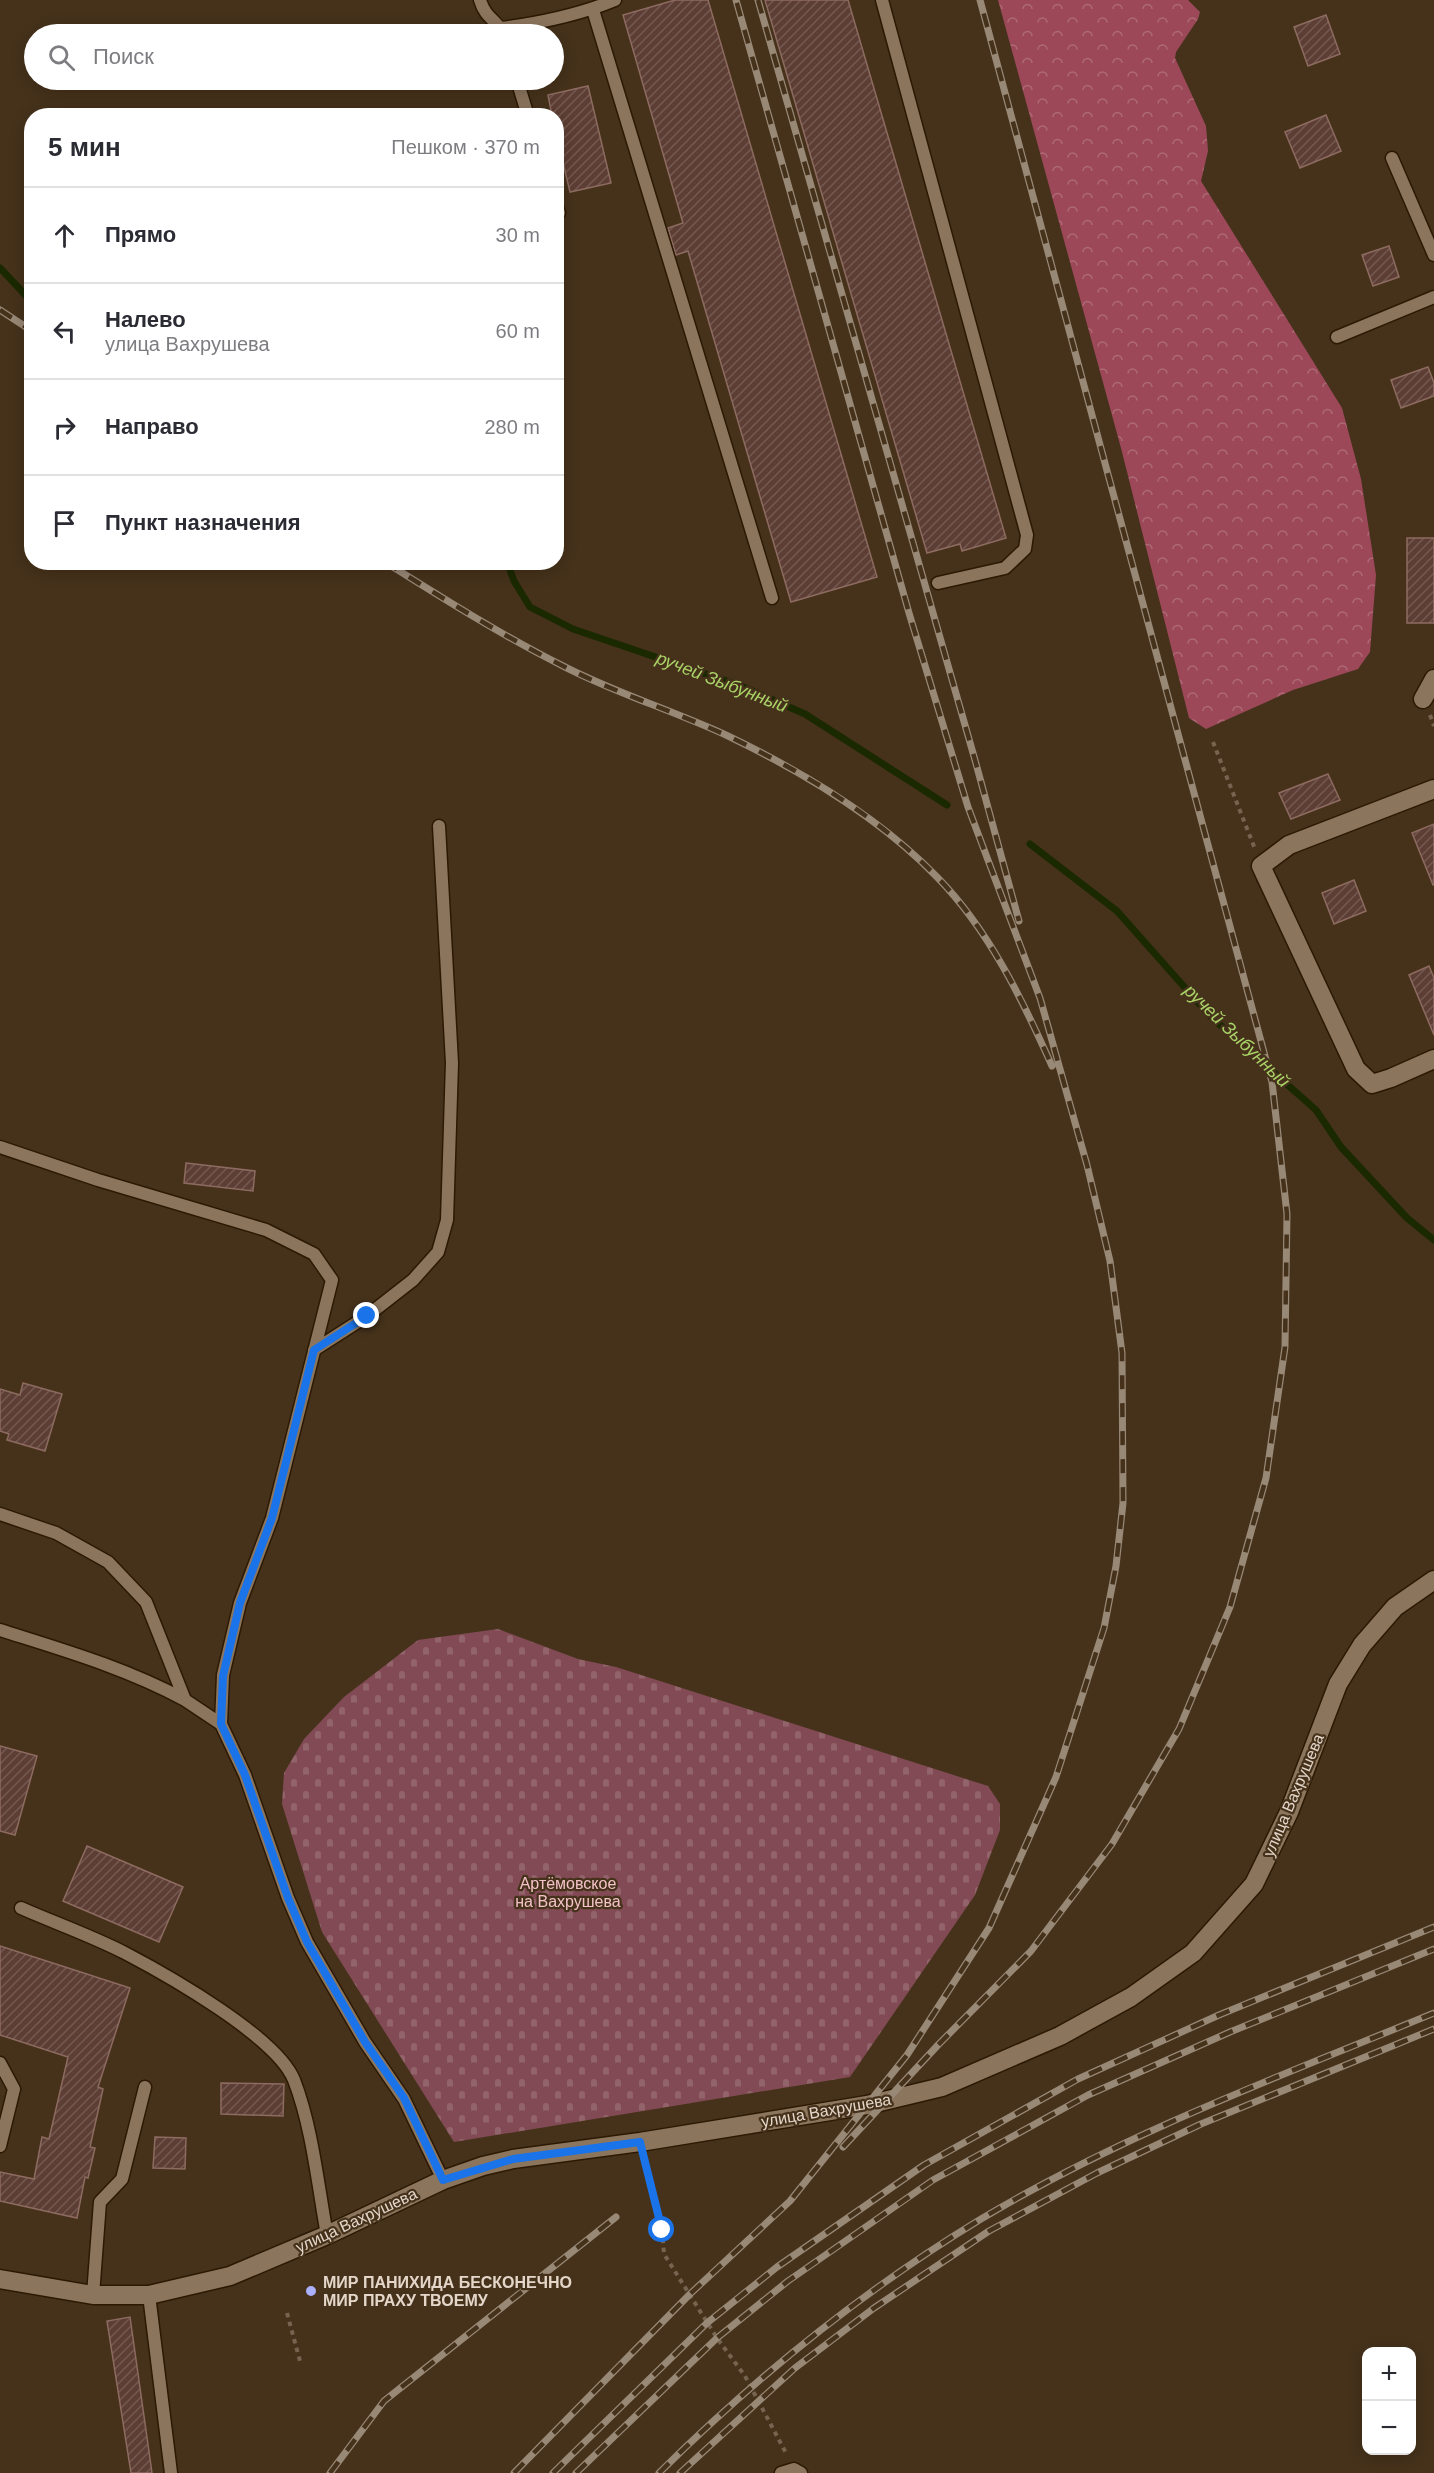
<!DOCTYPE html>
<html lang="ru">
<meta charset="utf-8">
<style>
body{margin:0;font-family:Helvetica,sans-serif;background:#f7f7f7;color:#2b2b33}
.controls{position:absolute;right:18px;bottom:18px;display:grid;overflow:hidden;border-radius:12px;box-shadow:0 3px 15px #0003}
.controls button{width:54px;height:54px;display:grid;place-items:center;padding:0;border:0;border-bottom:2px solid #e1e1e2;background:#fff;color:#2b2b33;font:30px sans-serif}
.stop{position:absolute;width:18px;height:18px;margin:-14px;border:4px solid #1a73e8;border-radius:50%;background:#fff}
.stop.end{background:#1a73e8;border-color:#fff;box-shadow:0 2px 6px #0008}
.list{margin:0;padding:0;list-style:none}
h2{display:flex;justify-content:space-between;align-items:center;height:78px;margin:0;padding:0 24px;font-size:26px}
h2 small{font-size:20px;font-weight:400;color:#7c7c81}
.list li{display:grid;grid-template-columns:39px 1fr auto;gap:18px;align-items:center;box-sizing:border-box;height:96px;padding:0 24px;border-top:2px solid #e1e1e2}
.list b{display:block;font-size:22px;white-space:nowrap}
.list p{margin:0;font-size:20px;white-space:nowrap;color:#7c7c81}
.list em{font-size:20px;font-style:normal;color:#7c7c81}
.icon{flex:none;width:33px;height:33px;fill:none;stroke:currentColor;stroke-width:2;stroke-linecap:round;stroke-linejoin:round}
.map{position:relative;flex:none;width:1434px;height:2473px;overflow:hidden}
.search{position:absolute;background:#fff;box-shadow:0 3px 15px #0003;left:24px;top:24px;width:540px;height:66px;display:flex;align-items:center;gap:15px;box-sizing:border-box;padding:0 21px;border-radius:33px;color:#7c7c81;font-size:22px}
.panel{position:absolute;background:#fff;box-shadow:0 3px 15px #0003;left:24px;top:108px;width:540px;height:462px;border-radius:24px}
.map>svg:first-child{display:block}
</style>
<div class="map">
<svg width="1434" height="2473" viewBox="0 0 1434 2473">
<defs>
<pattern id="forest-crowns" width="20" height="18" patternUnits="userSpaceOnUse" patternTransform="scale(1.5)"><rect width="20" height="18" fill="#9c4859"/><path d="M2 6a3 3 0 1 1 6 0M12 15a3 3 0 1 1 6 0" fill="none" stroke="#ae6a77"/></pattern>
<pattern id="cemetery-stones" width="16" height="16" patternUnits="userSpaceOnUse" patternTransform="scale(1.5)"><rect width="16" height="16" fill="#814a54"/><path d="M2 7V4a2 2 0 0 1 4 0v3zM10 15v-3a2 2 0 0 1 4 0v3z" fill="#93636b"/></pattern>
<pattern id="building-hatch" width="6" height="6" patternUnits="userSpaceOnUse" patternTransform="scale(1.5)"><rect width="6" height="6" fill="#5d3e34"/><path d="M-1 1l2-2M0 6l6-6M5 7l2-2" fill="none" stroke="#745950"/></pattern>
</defs>
<rect width="100%" height="100%" fill="#46321b"/>
<path fill="url(#forest-crowns)" d="M998,0H1188L1200,12L1198,19L1176,52L1175,58L1206,126L1208,151L1201,181L1342,408L1361,479L1376,575L1370,652L1358,669L1293,690L1206,729L1189,718L1121,448Z"/>
<path fill="url(#cemetery-stones)" d="M498,1629L578,1659L616,1667L988,1786L1000,1804V1830L975,1895L850,2077L454,2142L322,1932L282,1804L284,1773L304,1739L344,1697L418,1640Z"/>
<g fill="none" stroke-linecap="round" stroke-linejoin="round">
<path stroke="#1b2900" stroke-width="7" d="M0,268L32,302
M507,562L514,581L530,607L573,629L741,686L805,714L947,805
M1030,844L1117,911L1210,1016L1316,1110L1341,1147L1407,1218L1434,1240"/>
</g>
<path fill="url(#building-hatch)" stroke="#8d6b61" stroke-width="1.5" d="M675,0H708L877,577L791,602L688,251L676,255L668,228L683,223L623,15Z
M765,0H848L1006,538L962,551L960,544L927,553Z
M1326,15L1340,54L1308,66L1294,27Z
M588,86L611,183L570,192L556,133V116H552L548,95Z
M1326,115L1341,151L1300,168L1285,132Z
M1389,246L1399,277L1373,286L1362,255Z
M1428,367L1434,383V396L1401,408L1391,380Z
M1407,538H1434V623H1407Z
M1328,774L1340,800L1291,819L1279,793Z
M1434,824V885H1433L1412,833Z
M1354,880L1366,911L1334,924L1322,893Z
M1429,966L1434,978V1035L1409,975Z
M186,1163L255,1171L253,1191L184,1183Z
M23,1383L62,1394L45,1451L7,1440L9,1434L0,1431V1389L20,1395Z
M0,1746L37,1756L15,1835L0,1831Z
M87,1846L183,1887L159,1942L63,1901Z
M0,1946L130,1988L98,2087L103,2089L90,2147L95,2148L88,2178L85,2177L77,2218L0,2201V2172L34,2179L42,2137L49,2139L68,2057L0,2035Z
M221,2083L284,2084L283,2116L221,2114Z
M155,2137L186,2138L185,2169L153,2168Z
M130,2317L152,2473H131L107,2321Z"/>
<g fill="none" stroke-linecap="round" stroke-linejoin="round">
<g stroke="#2c1903" stroke-width="15">
<path id="service" d="M480,0C486,20 498,20 503,34
M882,0L1027,535L1025,549L1005,568L938,583
M593,10L772,598
M501,28C540,23 579,15 615,0
M517,80L528,116
M1392,158L1434,255
M556,204L559,213
M1337,337L1434,297
M0,1147L98,1180L266,1230L314,1254L332,1280L272,1518L240,1603L223,1675L221,1724
M314,1350L367,1316L413,1280L438,1252L447,1220L452,1063L439,826
M0,1514L56,1533L108,1562L146,1602L185,1700L221,1724L245,1775L288,1898L307,1942L365,2042L404,2099L443,2180
M0,1630C63,1650 126,1668 185,1700
M21,1908C55,1923 92,1936 125,1953C167,1975 277,2037 294,2080C312,2126 318,2186 327,2235
M0,2063L14,2089L0,2146
M93,2295L100,2202L122,2179L145,2087
M149,2295L171,2473
M781,2473L794,2469L801,2473"/>
</g>
<g stroke="#2c1903" stroke-width="21">
<path id="minor" d="M1423,699L1434,679
M1434,789L1289,845L1261,866L1356,1069L1372,1084L1391,1078L1434,1059"/>
</g>
<g stroke="#2c1903" stroke-width="21">
<path id="secondary" d="M0,2279L93,2295H149L230,2276L327,2235L443,2180L483,2166L513,2159L640,2142L867,2105L942,2087L1060,2036L1131,1997L1193,1953L1254,1884L1289,1812L1338,1684L1362,1645L1395,1607L1434,1580"/>
</g>
<path stroke="#766450" stroke-width="4" stroke-dasharray="4.5 4.5" stroke-linecap="butt" d="M1430,715L1434,726
M1213,742L1255,849
M644,2160L662,2230L664,2254L717,2338L745,2376L787,2455
M287,2313L300,2361"/>
<use href="#service" stroke="#8c755d" stroke-width="12"/>
<use href="#minor" stroke="#8c755d" stroke-width="18"/>
<use href="#secondary" stroke="#8c755d" stroke-width="18"/>
<g stroke="#988876" stroke-width="7">
<path id="rail" d="M758,0L975,760L1019,921
M0,310L32,331
M385,562C444,599 503,636 565,667C618,694 674,711 728,736C803,772 879,817 937,877C989,930 1022,999 1052,1066
M843,2147L938,2045L1031,1951L1112,1844L1179,1729L1230,1607L1266,1478L1285,1347L1287,1214L1272,1082L980,0
M330,2473L384,2401L616,2217
M514,2473L690,2294L790,2201L907,2055L989,1928L1056,1777L1104,1628L1116,1566L1123,1503L1122,1353L1110,1261L1087,1165L1040,998L968,807L909,613L736,0
M553,2473L707,2323L777,2267L924,2165L1078,2079L1219,2015L1434,1927
M576,2473L717,2338L788,2281L933,2180L1088,2095L1230,2032L1434,1949
M659,2473C756,2377 864,2290 981,2219C1123,2134 1281,2076 1434,2013
M680,2473L795,2368L874,2308L989,2231L1097,2173L1201,2124L1434,2029"/>
</g>
<use href="#rail" stroke="#46321b" stroke-width="4.5" stroke-dasharray="14" stroke-linecap="butt"/>
</g>
<g fill="none" stroke-linecap="round" stroke-linejoin="round">
<path stroke="#1a73e8" stroke-width="8" d="M367,1316L314,1350L272,1518L240,1603L223,1676L221,1724L245,1775L288,1898L307,1942L365,2042L404,2098L443,2180L513,2159L640,2142L662,2230"/>
</g>
<circle fill="#aab0fb" stroke="#46321b" stroke-width="2" cx="311" cy="2291" r="6"/>
<g text-anchor="middle" stroke-width="4.5" stroke-linejoin="round" paint-order="stroke">
<g font-size="16" fill="#e4d7ca" stroke="#46321b">
<text transform="translate(1293 1795) rotate(-67)" y="6">улица Вахрушева</text>
<text transform="translate(826 2110) rotate(-10)" y="6">улица Вахрушева</text>
<text transform="translate(356 2220) rotate(-25)" y="6">улица Вахрушева</text>
</g>
<g font-size="16" fill="#f3c2c9" stroke="#46321b">
<text x="568" y="1889">Артёмовское<tspan x="568" dy="18">на Вахрушева</tspan></text>
</g>
<g font-size="16" font-weight="bold" fill="#e4d7ca" stroke="#46321b" text-anchor="start">
<text x="323" y="2288">МИР ПАНИХИДА БЕСКОНЕЧНО<tspan x="323" dy="18">МИР ПРАХУ ТВОЕМУ</tspan></text>
</g>
<g font-size="18" font-style="italic" fill="#aad368" stroke="#46321b">
<text transform="translate(722 682) rotate(21)" y="6">ручей Зыбунный</text>
<text transform="translate(1237 1036) rotate(44)" y="6">ручей Зыбунный</text>
</g>
</g>
</svg>
<div class="controls">
<button>+</button>
<button>−</button>
</div>
<div class="stop" style="left:662px;top:2230px"></div>
<div class="stop end" style="left:367px;top:1316px"></div>
<div class="search"><svg class="icon" aria-label="search" viewBox="0 0 24 24"><circle cx="10" cy="10" r="6"/><path d="M15 15l6 6"/></svg>Поиск</div>
<section class="panel">
<h2>5 мин<small>Пешком · 370 m</small></h2>
<ul class="list">
<li><svg class="icon" aria-label="ahead" viewBox="0 0 24 24"><path d="M12 20V5M6 11l6-6 6 6"/></svg><div><b>Прямо</b></div><em>30 m</em></li>
<li><svg class="icon" aria-label="left" viewBox="0 0 24 24"><path d="M17 20v-9H6M10 6l-5 5 5 5"/></svg><div><b>Налево</b><p>улица Вахрушева</p></div><em>60 m</em></li>
<li><svg class="icon" aria-label="right" viewBox="0 0 24 24"><path d="M7 20v-9h11M14 6l5 5-5 5"/></svg><div><b>Направо</b></div><em>280 m</em></li>
<li><svg class="icon" aria-label="arrive" viewBox="0 0 24 24"><path d="M6 21V4h12l-3 4 3 4H6"/></svg><div><b>Пункт назначения</b></div></li>
</ul>
</section>
</div>
